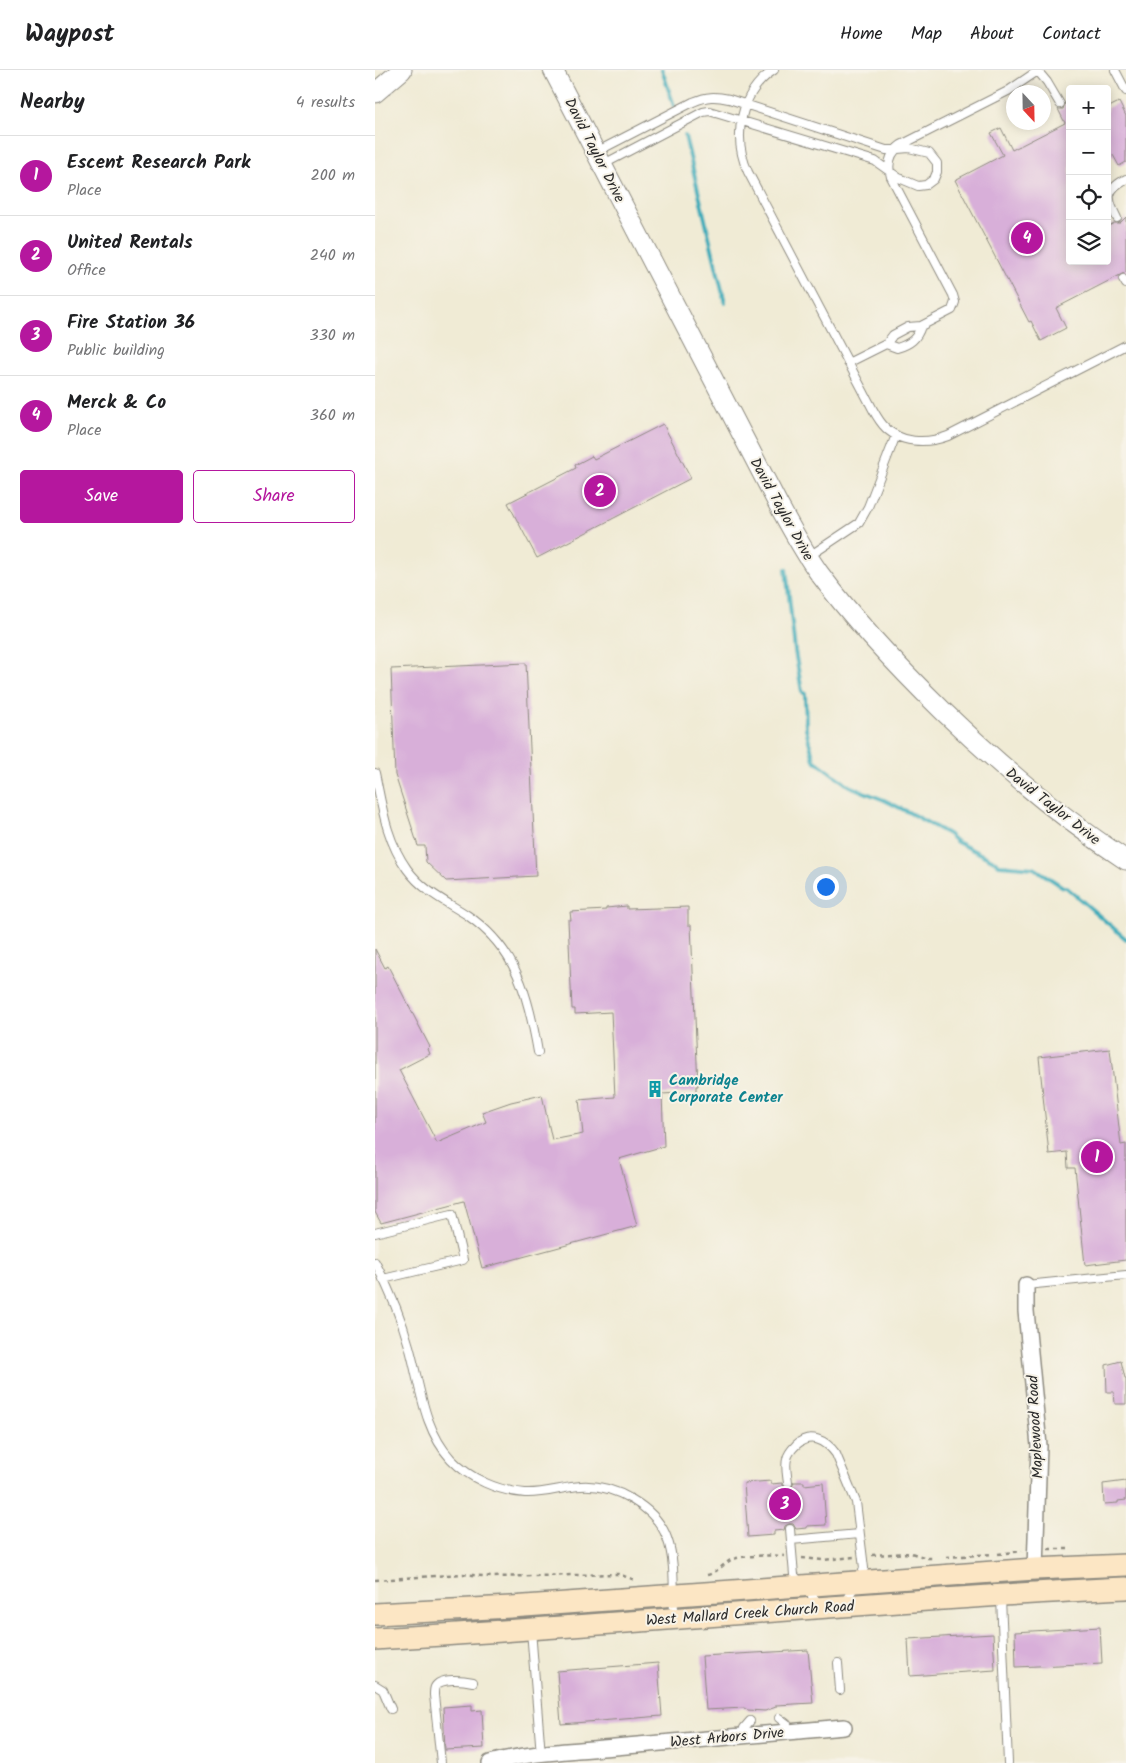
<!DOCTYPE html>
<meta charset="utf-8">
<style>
body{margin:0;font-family:Kalam,sans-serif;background:#f2f2f2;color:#202124}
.controls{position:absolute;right:15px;top:15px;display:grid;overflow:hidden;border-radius:5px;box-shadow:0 2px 12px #0003}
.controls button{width:45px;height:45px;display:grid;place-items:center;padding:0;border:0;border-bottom:1px solid #e0e0e0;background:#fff;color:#202124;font:25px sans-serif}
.compass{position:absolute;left:631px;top:15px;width:45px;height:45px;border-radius:50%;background:#fff;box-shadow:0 2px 12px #0003;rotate:158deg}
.you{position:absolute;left:450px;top:816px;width:18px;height:18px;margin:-12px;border:4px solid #fff;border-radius:50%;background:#1a73e8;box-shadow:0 0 0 8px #1a73e833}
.badge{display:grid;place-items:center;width:32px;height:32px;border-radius:50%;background:#b5179e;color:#fff;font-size:16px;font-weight:700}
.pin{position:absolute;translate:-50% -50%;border:2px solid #fff;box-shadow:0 1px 5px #0006}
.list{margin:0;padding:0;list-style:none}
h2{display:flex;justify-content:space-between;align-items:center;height:65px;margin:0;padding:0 20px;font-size:21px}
h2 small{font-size:16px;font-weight:400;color:#757577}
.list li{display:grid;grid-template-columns:32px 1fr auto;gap:15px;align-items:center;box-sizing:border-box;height:80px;padding:0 20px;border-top:1px solid #e0e0e0}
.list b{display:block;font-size:19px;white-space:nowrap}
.list p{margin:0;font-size:16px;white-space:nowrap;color:#757577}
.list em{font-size:16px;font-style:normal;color:#757577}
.actions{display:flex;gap:10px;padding:15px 20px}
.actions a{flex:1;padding:11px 0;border:1px solid #b5179e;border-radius:5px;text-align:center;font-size:18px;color:#b5179e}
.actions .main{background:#b5179e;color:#fff}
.icon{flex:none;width:28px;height:28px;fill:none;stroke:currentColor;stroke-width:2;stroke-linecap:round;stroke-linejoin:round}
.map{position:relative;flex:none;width:751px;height:1693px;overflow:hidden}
header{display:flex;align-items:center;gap:30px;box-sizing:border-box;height:70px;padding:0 25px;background:#fff;border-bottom:1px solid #e0e0e0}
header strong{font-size:24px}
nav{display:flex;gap:28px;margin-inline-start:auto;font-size:18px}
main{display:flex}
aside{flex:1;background:#fff}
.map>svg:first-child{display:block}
</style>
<header>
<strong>Waypost</strong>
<nav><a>Home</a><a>Map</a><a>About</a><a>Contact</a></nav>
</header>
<main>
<aside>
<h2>Nearby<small>4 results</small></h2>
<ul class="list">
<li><span class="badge">1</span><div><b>Escent Research Park</b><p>Place</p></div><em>200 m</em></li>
<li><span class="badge">2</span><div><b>United Rentals</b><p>Office</p></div><em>240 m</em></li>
<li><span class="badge">3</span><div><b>Fire Station 36</b><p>Public building</p></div><em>330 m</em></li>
<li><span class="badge">4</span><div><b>Merck &amp; Co</b><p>Place</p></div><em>360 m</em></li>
</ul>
<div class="actions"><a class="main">Save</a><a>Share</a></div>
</aside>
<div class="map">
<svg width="751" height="1693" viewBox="0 0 751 1693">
<rect width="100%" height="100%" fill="#f7f3e8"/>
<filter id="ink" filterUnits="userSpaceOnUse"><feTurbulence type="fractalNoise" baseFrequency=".02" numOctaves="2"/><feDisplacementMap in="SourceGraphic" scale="10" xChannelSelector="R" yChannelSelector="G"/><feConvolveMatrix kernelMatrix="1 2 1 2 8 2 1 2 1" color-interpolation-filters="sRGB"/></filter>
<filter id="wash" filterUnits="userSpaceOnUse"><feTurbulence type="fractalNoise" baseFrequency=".0096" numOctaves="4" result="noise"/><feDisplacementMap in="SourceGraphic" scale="20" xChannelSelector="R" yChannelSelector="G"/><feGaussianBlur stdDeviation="1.12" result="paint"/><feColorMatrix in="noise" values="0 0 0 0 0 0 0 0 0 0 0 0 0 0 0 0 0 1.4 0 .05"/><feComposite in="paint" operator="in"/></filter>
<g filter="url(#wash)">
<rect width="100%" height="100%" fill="#f0ebd5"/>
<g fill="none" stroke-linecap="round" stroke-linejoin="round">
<path stroke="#3dacba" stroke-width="4" d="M287,0L299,36
M310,66L350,233
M411,499L420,581L427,622L430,624L431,659L439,690L474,716L509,730L533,742L573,764L582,772L621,792L624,795L659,798L688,817H691L751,869"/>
</g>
<g id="blocks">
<path fill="#d8afd9" d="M695,31V191H732V157L739,153H745L751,147V202L681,238L691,258L666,271L656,251L654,252L580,110L628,85L616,63L626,58L637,80L690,53L683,39H688L690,33Z
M744,32L751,46V92L744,96L738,85L732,88V38Z
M288,354L316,408L162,488L133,433L201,398L200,395L217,386L219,389Z
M151,593L161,806L71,811L51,792L50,776H43L20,705L16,599Z
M252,836V839L313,837V855H316L323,1016H321V1022L287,1024L289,1076L244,1089L262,1156L107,1198L89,1131L6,1153L0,1142V879L10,898L13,896L55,977L53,979L55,984L24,1000L62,1073L111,1052L107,1042L136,1032L167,1025L177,1070L208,1064L204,1030L240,1027L236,942L200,944V939H197L193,850H196L195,842L231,840V838Z
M735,979L746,1075L751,1074V1190L710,1195L700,1098H693L692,1082L674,1084L664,987Z
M746,1291L750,1308H751V1334H740L739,1322H732L731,1295Z
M396,1411V1414L407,1413L409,1417L413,1419L417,1417L419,1412H429V1415L448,1413L451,1455L432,1456V1458L421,1459L418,1454H414L410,1456L409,1460L399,1461V1465L373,1467L369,1413Z
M751,1411V1430L743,1431V1433L729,1434L728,1414Z
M725,1557L727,1593L641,1597L640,1562Z
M618,1564L620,1600L535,1606L533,1569Z
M433,1580L438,1633L401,1635V1637L390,1641L373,1640L369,1638L331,1640L327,1586Z
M283,1593L287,1646L186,1654L182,1601Z
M97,1635V1641L107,1640L109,1678L70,1680L68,1637Z"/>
</g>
</g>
<g filter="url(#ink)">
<use href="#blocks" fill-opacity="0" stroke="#8e8b80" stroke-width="1"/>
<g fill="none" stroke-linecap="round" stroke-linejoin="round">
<g stroke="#8e8b80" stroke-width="10">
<path id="service" d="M399,0C365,22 357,67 373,102L494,332C498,340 502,348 508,355C524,374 552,374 573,366L751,275
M662,0L672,12L685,34
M740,0L751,21
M221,82L318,32C332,26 340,26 354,29L511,80L534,78L554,83L562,93V102L559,109L551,115L543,116L524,108L500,91L334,41L328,42L227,95
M742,148C732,129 730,120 751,109
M748,209L751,214
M546,256C542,269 535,274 522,278L511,274L518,265L533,257L546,256L577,240L580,232L578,225L516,107C512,94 515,83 526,75L633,21L664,0
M473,293L511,274
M433,487L484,453L493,437L521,365
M0,703C7,736 11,770 32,799C48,821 70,831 92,845C142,879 153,925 163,982
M0,1163L77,1144L88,1190L8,1209
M0,1192C14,1219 26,1247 34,1276C45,1314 48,1359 76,1389C95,1409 123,1421 150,1423C169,1424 188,1417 206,1416C239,1414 281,1437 292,1468C301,1492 298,1522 299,1547
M651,1215L751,1205
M413,1413C412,1405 410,1396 412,1389C413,1383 417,1379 421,1375C435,1362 451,1370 461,1384L481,1432L489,1498L486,1507L469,1533
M415,1459L419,1505L445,1535
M416,1470L484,1464
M626,1528L633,1693
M156,1560L166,1685
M463,1593L465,1620
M0,1615L8,1620L16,1639
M404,1648L412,1654L413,1661
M369,1664V1658L375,1651
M66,1693L59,1625C59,1622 59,1619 60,1617C65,1607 89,1610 98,1612"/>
</g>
<g stroke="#8e8b80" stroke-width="18">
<path id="minor" d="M651,1215V1241L664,1376L660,1499
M115,1693C155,1682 199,1681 240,1677C317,1670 393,1663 469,1657"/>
</g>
<g stroke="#8e8b80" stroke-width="21">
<path id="tertiary" d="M178,0L403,434C416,458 428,481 444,503C481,553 524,598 568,641C625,696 685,747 751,790
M0,23L27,0"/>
</g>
<g stroke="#8e8b80" stroke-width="24">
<path id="secondary" d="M0,1544L136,1537L660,1499L751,1495
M0,1569C251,1555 500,1530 751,1518"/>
</g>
<path stroke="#8e8b80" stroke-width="2.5" stroke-dasharray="4 4" stroke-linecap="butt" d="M673,1479H697
M623,1484L647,1481
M497,1485L536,1483L552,1488H558
M571,1487L617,1484
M427,1488L448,1490L479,1487
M332,1505C342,1503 348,1494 356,1490C365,1485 399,1485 409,1486
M0,1510L88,1504L116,1507L243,1504L260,1510"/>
<use href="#service" stroke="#fff" stroke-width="8"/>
<use href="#minor" stroke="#fff" stroke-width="15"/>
<use href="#tertiary" stroke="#fff" stroke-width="19"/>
<use href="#secondary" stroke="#fce6c4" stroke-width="21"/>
</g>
</g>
<defs>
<g id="building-bare" transform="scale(1.35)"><path d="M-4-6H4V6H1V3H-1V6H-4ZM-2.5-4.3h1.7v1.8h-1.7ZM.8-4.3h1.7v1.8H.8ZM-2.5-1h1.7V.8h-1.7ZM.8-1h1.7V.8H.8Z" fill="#0f9aa8" stroke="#f7f3e8" stroke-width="2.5" paint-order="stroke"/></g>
</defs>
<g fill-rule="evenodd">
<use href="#building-bare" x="280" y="1019"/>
</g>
<g text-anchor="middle" stroke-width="4" stroke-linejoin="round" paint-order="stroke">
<g font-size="15" fill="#2b2b2b" stroke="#f7f3e8">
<text transform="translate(220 80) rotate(63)" y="5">David Taylor Drive</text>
<text transform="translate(407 439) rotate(61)" y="5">David Taylor Drive</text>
<text transform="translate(678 736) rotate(38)" y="5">David Taylor Drive</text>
<text transform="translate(660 1357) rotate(-93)" y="5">Maplewood Road</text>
<text transform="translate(375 1543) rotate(-4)" y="5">West Mallard Creek Church Road</text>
<text transform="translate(352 1667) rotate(-5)" y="5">West Arbors Drive</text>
</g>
<g font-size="15" font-weight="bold" fill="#0d838f" stroke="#f7f3e8" text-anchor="start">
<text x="294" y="1015">Cambridge<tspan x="294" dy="17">Corporate Center</tspan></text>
</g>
</g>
</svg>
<div class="controls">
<button>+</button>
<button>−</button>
<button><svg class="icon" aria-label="locate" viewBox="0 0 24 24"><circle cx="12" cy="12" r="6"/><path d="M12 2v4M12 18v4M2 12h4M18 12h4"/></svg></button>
<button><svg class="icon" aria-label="layers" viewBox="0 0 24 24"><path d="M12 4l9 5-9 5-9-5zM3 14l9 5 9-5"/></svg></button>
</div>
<svg class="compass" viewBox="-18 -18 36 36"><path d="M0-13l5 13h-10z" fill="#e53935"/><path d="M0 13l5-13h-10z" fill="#757577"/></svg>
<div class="you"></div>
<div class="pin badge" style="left:722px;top:1087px">1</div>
<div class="pin badge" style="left:225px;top:421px">2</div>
<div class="pin badge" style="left:410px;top:1434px">3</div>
<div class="pin badge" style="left:652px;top:168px">4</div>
</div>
</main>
